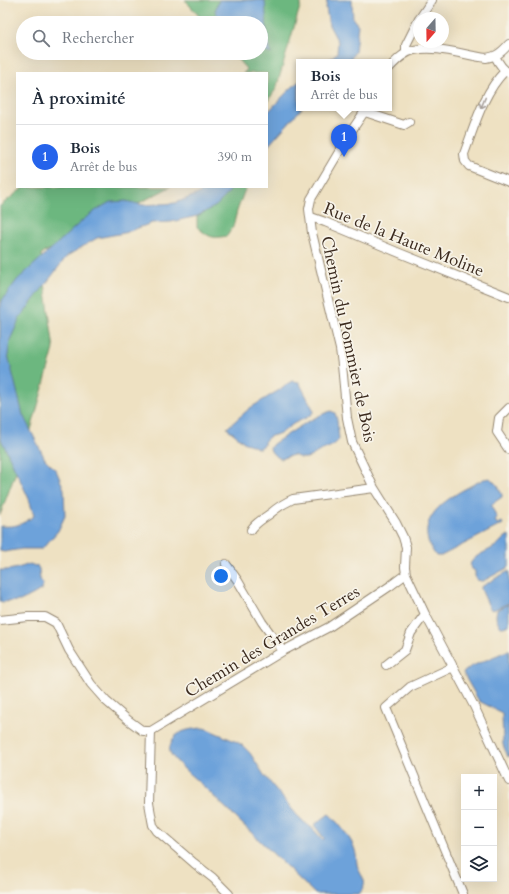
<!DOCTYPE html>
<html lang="fr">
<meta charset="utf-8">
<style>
body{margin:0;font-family:Cardo,serif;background:#f2f2f3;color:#1f2937}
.controls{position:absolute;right:12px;bottom:12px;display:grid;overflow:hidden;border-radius:0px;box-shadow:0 4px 16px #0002}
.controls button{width:36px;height:36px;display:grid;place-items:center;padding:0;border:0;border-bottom:1px solid #e0e1e3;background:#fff;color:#1f2937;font:20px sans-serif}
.compass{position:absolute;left:413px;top:12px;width:36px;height:36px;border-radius:50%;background:#fff;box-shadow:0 4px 16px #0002;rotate:200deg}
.you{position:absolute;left:221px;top:576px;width:14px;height:14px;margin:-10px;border:3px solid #fff;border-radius:50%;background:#1a73e8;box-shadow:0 0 0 6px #1a73e833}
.badge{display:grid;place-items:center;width:26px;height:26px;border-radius:50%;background:#2563eb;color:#fff;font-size:13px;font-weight:700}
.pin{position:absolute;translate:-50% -33px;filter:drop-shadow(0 1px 2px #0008)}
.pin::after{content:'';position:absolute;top:21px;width:14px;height:12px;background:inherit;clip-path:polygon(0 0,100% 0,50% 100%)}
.popup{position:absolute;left:296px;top:59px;width:96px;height:52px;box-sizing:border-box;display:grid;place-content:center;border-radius:0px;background:#fff;filter:drop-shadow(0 1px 3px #0005);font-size:13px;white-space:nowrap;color:#747a83}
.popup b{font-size:15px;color:#1f2937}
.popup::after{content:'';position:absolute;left:50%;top:100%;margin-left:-8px;border:8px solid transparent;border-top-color:#fff}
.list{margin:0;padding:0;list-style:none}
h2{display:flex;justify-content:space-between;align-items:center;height:52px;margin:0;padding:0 16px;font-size:17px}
h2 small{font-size:13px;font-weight:400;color:#747a83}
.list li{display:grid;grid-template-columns:26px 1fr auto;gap:12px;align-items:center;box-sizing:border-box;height:64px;padding:0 16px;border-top:1px solid #e0e1e3}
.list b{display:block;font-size:15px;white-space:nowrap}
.list p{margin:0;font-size:13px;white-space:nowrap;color:#747a83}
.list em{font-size:13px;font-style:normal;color:#747a83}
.icon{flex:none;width:22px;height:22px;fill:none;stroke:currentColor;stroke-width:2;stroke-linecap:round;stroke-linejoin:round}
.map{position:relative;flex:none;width:509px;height:894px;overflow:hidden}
.search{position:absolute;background:#fff;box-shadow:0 4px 16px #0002;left:16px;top:16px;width:252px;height:44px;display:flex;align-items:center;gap:10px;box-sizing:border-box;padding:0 14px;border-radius:22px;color:#747a83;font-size:15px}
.panel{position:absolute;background:#fff;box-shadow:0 4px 16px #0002;left:16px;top:72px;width:252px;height:116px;border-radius:0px}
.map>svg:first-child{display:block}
</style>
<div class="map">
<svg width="509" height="894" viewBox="0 0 509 894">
<rect width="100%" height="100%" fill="#f7f3e8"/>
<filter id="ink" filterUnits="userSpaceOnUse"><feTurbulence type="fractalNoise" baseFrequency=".025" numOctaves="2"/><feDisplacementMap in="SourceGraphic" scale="8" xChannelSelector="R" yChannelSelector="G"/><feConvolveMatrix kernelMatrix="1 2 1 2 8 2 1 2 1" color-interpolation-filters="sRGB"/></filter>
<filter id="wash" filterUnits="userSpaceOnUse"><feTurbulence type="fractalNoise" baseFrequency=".012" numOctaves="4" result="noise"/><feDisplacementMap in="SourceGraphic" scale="16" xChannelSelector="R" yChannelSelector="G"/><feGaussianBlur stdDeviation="0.9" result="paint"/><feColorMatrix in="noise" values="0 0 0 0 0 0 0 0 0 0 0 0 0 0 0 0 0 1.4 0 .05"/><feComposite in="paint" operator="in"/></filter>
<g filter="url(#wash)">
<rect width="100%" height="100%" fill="#eee1c2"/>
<path fill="#6cb77f" stroke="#54704e" d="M185,0H302L276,89L267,102V73H243L247,70L232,53H261V23H205Z
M24,187H170L41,254L54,349L29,437L0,515V206Z
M233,187H247L244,192L237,211L233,227L227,236C211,239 209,237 197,227V216C212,209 223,200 233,187Z"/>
<path fill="#6da2da" stroke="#54667c" d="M219,0H265L267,33L271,54L261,50V23H221L215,11Z
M327,0H352L353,19L358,25L355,51L349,62H326L337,53L338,42L329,25L326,8Z
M299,81V108H302L267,147V113L285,94Z
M206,187H233L225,197L216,206L197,216L171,222L152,223L124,233L97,238L67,256L20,318L10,340L8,355L23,415L45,459L56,470L64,489L65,516L58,531L42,549H22L4,552L0,551V526C16,527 21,525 34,516L29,499L0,437V303L17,280L84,219L98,209L110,202L126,201L143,205L175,203L198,194Z
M292,381L299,382L314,411C310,418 300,420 293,424C289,427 285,431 280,433C272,437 270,434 264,442V445L260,448H257L252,445L245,443L227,428L250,408L276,392L283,388L287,384Z
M331,411L335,413L337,420L339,439C335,446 327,448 320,451C314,454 310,459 302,458C300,458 296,456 293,455L281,459C276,456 271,454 270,448L273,444C290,433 312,417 331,411Z
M490,478L498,486L502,495V497L492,504V507L497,518L495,520L497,524L502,522L503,524L441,556H436C432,550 428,543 427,536C423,507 465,489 484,479Z
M509,535V567L483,581H481L477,580L475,576V571L472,569L470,566C471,556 487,552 494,547C500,544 502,538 509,535Z
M30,564L38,567L39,569L40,579L43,584L42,589L34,594L20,601L0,602V570C10,571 21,567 30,564Z
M509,571V603L493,610L490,609L481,589V587L496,578Z
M509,604V625L503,627H501C496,621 495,617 497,610Z
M509,650V757H508L503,745L502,713L479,701L463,673L470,667Z
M203,728L207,729L237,742L242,745L250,753L264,775L296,814L304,822L312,828L323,840L324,839L323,837L314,825L329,814C337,821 352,839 355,850C357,856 356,863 358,868C363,880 369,882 359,894H315L202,785C196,780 172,759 170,752C169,749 170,746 171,743C176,730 191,729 203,728Z"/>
</g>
<g filter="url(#ink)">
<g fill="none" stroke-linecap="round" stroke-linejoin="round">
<g stroke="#948670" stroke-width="10">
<path id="minor" d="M420,18L432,0
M406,53V45L419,19
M495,56C498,62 502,69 508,72
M389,68C396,61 404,52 414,50C436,45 463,55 486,58C497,56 501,53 509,44
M505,71C483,93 475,125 464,154L465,161L469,166L509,182
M367,108L352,130L311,199L309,209L312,233L340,349L342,365L347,418L352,442L374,488L396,523L403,537L406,547L405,567L406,574L425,614L474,706L509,781
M365,112L404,125L409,122
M311,217L325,222L402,254L509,297
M509,408L499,418L497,432L509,450
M251,530C256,522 263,519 271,513C278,507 284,503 293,499L374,488
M226,564L238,581L262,622L283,651
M0,620L28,617H45L56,623L69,650L91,684L106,701L128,720L143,731H151L283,651L329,627L390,586L406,574
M386,665L405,650L411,633L425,614
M453,667L410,687L386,708L463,894
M151,731L149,803L152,820L153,825L157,831L194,863L213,878L229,894"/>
</g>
<use href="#minor" stroke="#fff" stroke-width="8"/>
</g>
<defs><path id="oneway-shaft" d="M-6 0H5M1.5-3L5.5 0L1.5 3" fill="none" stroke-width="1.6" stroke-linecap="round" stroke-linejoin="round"/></defs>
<use stroke="#a79f9a" href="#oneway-shaft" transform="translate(483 103) rotate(112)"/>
</g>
<g text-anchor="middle" stroke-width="3.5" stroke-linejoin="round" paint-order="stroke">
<g font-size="17" fill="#3b2a1e" stroke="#f7f3e8">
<text transform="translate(404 239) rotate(22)" y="6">Rue de la Haute Moline</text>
<text transform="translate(349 339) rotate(78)" y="6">Chemin du Pommier de Bois</text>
<text transform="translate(272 641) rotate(-31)" y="6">Chemin des Grandes Terres</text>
</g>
</g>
</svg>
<div class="controls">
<button>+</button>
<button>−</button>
<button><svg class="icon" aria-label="layers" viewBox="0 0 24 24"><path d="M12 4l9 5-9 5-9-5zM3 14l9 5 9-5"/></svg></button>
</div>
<svg class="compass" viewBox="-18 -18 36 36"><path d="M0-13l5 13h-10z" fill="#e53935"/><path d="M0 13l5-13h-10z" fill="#747a83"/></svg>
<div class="you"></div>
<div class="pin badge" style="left:344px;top:157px">1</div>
<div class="popup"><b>Bois</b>Arrêt de bus</div>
<div class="search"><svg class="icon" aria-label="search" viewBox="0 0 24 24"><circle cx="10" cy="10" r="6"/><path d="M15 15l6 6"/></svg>Rechercher</div>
<section class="panel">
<h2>À proximité<small></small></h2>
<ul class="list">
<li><span class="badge">1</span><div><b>Bois</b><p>Arrêt de bus</p></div><em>390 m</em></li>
</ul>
</section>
</div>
